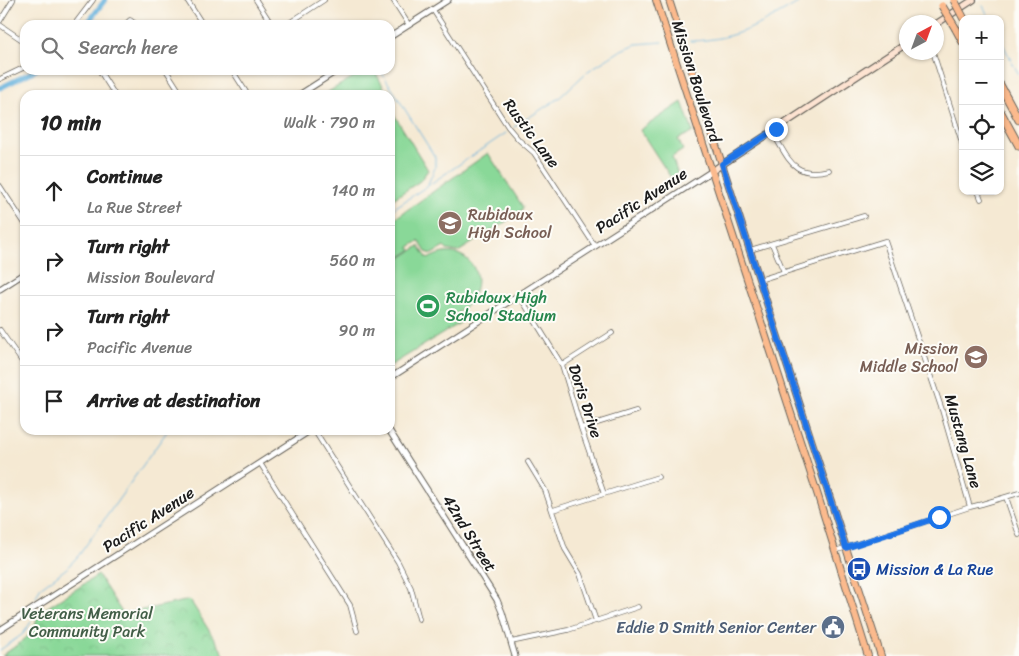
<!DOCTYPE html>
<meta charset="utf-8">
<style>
body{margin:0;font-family:Sriracha,sans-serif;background:#f6f6f6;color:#222}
.controls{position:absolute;right:15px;top:15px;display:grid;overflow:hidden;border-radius:10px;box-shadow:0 1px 4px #0004}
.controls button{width:45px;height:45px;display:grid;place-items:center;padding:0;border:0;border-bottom:1px solid #e0e0e0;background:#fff;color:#222;font:25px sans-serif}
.compass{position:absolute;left:899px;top:15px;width:45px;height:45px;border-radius:50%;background:#fff;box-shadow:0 1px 4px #0004;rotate:41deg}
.stop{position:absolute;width:15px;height:15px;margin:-11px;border:4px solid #1a73e8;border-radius:50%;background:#fff}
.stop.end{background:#1a73e8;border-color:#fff;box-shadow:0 1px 5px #0008}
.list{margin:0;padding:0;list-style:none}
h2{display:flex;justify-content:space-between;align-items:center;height:65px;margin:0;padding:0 20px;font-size:21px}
h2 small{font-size:16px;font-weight:400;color:#767676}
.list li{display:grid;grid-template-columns:32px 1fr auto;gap:15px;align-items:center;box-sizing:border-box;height:70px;padding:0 20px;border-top:1px solid #e0e0e0}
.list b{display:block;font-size:19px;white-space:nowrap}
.list p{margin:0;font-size:16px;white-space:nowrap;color:#767676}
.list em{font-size:16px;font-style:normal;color:#767676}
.icon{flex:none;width:28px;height:28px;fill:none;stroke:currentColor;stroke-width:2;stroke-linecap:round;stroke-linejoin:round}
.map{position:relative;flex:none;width:1019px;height:656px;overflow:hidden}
.search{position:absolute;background:#fff;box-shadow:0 1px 4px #0004;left:20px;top:20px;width:375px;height:55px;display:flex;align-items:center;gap:12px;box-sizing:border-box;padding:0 18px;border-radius:15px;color:#767676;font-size:19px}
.panel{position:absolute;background:#fff;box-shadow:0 1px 4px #0004;left:20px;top:90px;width:375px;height:345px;border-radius:15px}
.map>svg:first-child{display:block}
</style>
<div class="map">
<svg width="1019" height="656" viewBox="0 0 1019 656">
<defs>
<pattern id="park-crowns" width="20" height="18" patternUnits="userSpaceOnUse" patternTransform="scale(1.25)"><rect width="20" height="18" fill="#89d898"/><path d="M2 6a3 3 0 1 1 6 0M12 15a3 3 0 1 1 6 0" fill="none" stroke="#76b982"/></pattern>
</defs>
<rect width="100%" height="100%" fill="#fdfcf7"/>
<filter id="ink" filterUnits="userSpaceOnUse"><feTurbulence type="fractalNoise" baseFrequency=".02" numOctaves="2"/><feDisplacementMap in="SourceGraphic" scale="10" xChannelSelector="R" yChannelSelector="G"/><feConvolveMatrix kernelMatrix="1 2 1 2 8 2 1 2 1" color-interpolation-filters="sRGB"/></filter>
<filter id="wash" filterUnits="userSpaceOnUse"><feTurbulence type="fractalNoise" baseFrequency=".0096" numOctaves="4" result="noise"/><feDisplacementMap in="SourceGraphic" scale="20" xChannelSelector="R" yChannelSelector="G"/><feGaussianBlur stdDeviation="1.12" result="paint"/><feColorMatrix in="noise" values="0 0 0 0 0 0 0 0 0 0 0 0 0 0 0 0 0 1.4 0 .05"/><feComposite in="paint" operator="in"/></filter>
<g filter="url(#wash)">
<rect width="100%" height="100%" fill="#f5e9d3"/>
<path fill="#89d898" stroke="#527a5a" d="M365,70H374L387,93L384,95H323Z
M682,102L693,132L678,139L683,150L672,157L680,181L675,184L640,130Z
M390,108L428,170L420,181L390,201Z
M488,153L523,207L521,212L458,252L447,250L444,247L432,254L426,252L419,241L409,247L411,250L390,264V222Z
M419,246L428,259C468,235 498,285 458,312L463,321L390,366V265Z"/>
<path fill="url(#park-crowns)" stroke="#527a5a" d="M98,575L123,614L190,600L225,656H2C18,643 37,636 37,614Z"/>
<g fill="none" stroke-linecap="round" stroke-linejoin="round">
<path stroke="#62b0dc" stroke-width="1" d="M983,6L990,19
M1000,39L1019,75
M690,41C738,40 763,23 803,0
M380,70L435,157V168L428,184
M514,127L559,98L588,71L620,51L636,44L663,42
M390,211L506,133
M36,597L40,588L67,568L79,555L168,430
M0,650L23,634L31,622"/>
<path stroke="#62b0dc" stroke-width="5" d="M86,25L105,0
M0,88L36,70"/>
</g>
</g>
<g filter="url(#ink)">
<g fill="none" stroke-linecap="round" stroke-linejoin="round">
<g stroke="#68645c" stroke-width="5.5">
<path id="minor" d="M187,0L203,25
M256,0L272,25
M393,0L409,25
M433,10L508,127L519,140L534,153L595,246
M0,21L13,0
M0,25L25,42
M74,25L93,0
M125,25L130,20L137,25
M286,25L324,0
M933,52L963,146
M99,70L115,95
M166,70L182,95
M232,70L248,95
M0,79L25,67
M772,132C789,158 792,179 829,170
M0,186L25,224
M978,191L981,199
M772,244L784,272
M750,250L864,216
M759,280L885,241L942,410L970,507
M519,295L562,365L581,428L604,494
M0,330L25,366
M562,365L612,333
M581,428L636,411
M314,430L398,562L411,588L419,619
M528,462L545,490L565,549L580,574L596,621
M260,463L350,605L357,631
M1006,497L1019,535
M553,510L658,477
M835,551L970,507L982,504L1019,493
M511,642L568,630L638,607"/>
</g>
<g stroke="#68645c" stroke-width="7">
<path id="tertiary" d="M390,37L448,0
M299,95L338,70
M0,289L25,273
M390,378L712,171
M389,430L497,600L502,612L515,656
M0,630L311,430"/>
</g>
<g stroke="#68645c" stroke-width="8">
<path id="secondary" d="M936,24L973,0
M712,171L906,44"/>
</g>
<g stroke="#68645c" stroke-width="8">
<path id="primary" d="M656,0L818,496L868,656
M669,0L881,656"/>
</g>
<g stroke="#68645c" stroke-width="9">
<path id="motorway" d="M956,29L963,42
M1000,85L1019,120
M1000,111L1019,146"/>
</g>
<use href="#minor" stroke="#fff" stroke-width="4"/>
<use href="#tertiary" stroke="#fff" stroke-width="5"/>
<use href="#secondary" stroke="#fde3d1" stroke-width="5.5"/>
<use href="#primary" stroke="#fbba8d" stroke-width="6"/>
<use href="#motorway" stroke="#fbba8d" stroke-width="7"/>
<g stroke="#68645c" stroke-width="9" stroke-linecap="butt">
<path id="motorway-bridge" d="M954,0L964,19
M942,6L956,29"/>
</g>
<use href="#motorway-bridge" stroke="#fbba8d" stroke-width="7"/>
</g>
</g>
<g fill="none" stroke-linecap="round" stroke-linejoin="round" filter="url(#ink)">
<path stroke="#1a73e8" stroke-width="6" d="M776,129L722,164L846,548L939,517"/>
</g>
<defs>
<g id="school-disc" transform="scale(1.25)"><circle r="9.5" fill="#8d6e63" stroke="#fdfcf7"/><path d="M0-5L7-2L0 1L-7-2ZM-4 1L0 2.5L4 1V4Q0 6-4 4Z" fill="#fff"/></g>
<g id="stadium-disc" transform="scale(1.25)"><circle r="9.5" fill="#2e9e5b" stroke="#fdfcf7"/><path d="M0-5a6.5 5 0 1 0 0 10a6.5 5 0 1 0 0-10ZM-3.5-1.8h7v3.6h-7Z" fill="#fff"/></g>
<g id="bus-disc" transform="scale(1.25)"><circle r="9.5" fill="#1a4fb4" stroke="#fdfcf7"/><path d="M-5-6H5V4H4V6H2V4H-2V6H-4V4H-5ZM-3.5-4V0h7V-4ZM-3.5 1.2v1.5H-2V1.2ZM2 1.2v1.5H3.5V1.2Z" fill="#fff"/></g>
<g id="civic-disc" transform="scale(1.25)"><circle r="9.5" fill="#5c6f8a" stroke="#fdfcf7"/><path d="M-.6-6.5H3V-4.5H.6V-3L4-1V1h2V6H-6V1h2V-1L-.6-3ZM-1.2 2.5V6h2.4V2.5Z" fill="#fff"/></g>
</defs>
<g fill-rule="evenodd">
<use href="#school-disc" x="450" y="223"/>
<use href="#stadium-disc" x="428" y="306"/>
<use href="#school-disc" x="976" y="357"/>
<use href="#bus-disc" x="859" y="569"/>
<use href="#civic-disc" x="833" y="627"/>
</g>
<g text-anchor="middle" stroke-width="4" stroke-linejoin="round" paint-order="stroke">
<g font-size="16" fill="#1c1c1c" stroke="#fdfcf7">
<text transform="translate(697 81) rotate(72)" y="6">Mission Boulevard</text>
<text transform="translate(532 133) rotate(53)" y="6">Rustic Lane</text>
<text transform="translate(641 200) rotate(-33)" y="6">Pacific Avenue</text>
<text transform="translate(586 401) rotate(72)" y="6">Doris Drive</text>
<text transform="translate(964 441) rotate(74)" y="6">Mustang Lane</text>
<text transform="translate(148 519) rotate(-33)" y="6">Pacific Avenue</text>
<text transform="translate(470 533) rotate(58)" y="6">42nd Street</text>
</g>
<g font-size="16" fill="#785e54" stroke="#fdfcf7" text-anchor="start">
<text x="468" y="220">Rubidoux<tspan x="468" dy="18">High School</tspan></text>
<text x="958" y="354" text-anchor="end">Mission<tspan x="958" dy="18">Middle School</tspan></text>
</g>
<g font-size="16" fill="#27864d" stroke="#fdfcf7" text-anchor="start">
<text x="446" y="303">Rubidoux High<tspan x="446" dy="18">School Stadium</tspan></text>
</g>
<g font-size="16" fill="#164399" stroke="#fdfcf7" text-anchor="start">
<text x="876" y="575">Mission &amp; La Rue</text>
</g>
<g font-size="16" fill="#425e47" stroke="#fdfcf7">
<text x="87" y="619">Veterans Memorial<tspan x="87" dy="18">Community Park</tspan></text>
</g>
<g font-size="16" fill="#4e5e75" stroke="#fdfcf7" text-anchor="end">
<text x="816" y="633">Eddie D Smith Senior Center</text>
</g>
</g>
</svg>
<div class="controls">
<button>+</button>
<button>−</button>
<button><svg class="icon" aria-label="locate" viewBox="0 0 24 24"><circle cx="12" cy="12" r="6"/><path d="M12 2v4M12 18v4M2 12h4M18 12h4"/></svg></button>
<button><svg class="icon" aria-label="layers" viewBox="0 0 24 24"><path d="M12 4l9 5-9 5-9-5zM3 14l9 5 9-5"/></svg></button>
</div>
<svg class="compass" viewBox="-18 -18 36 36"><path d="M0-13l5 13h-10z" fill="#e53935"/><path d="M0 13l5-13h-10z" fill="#767676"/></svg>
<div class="stop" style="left:939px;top:517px"></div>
<div class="stop end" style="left:776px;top:129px"></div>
<div class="search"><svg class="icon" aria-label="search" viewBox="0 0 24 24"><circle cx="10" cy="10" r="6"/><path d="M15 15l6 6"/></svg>Search here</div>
<section class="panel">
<h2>10 min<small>Walk · 790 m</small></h2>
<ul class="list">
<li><svg class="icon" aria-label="ahead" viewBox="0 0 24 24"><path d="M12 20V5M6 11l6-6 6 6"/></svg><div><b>Continue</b><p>La Rue Street</p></div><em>140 m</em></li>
<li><svg class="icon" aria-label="right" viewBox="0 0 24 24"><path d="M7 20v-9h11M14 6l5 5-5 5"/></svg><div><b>Turn right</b><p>Mission Boulevard</p></div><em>560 m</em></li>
<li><svg class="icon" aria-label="right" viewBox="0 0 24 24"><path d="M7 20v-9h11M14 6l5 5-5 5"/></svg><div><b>Turn right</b><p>Pacific Avenue</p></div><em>90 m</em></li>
<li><svg class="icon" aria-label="arrive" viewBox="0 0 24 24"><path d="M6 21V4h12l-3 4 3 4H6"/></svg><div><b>Arrive at destination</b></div></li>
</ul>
</section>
</div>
